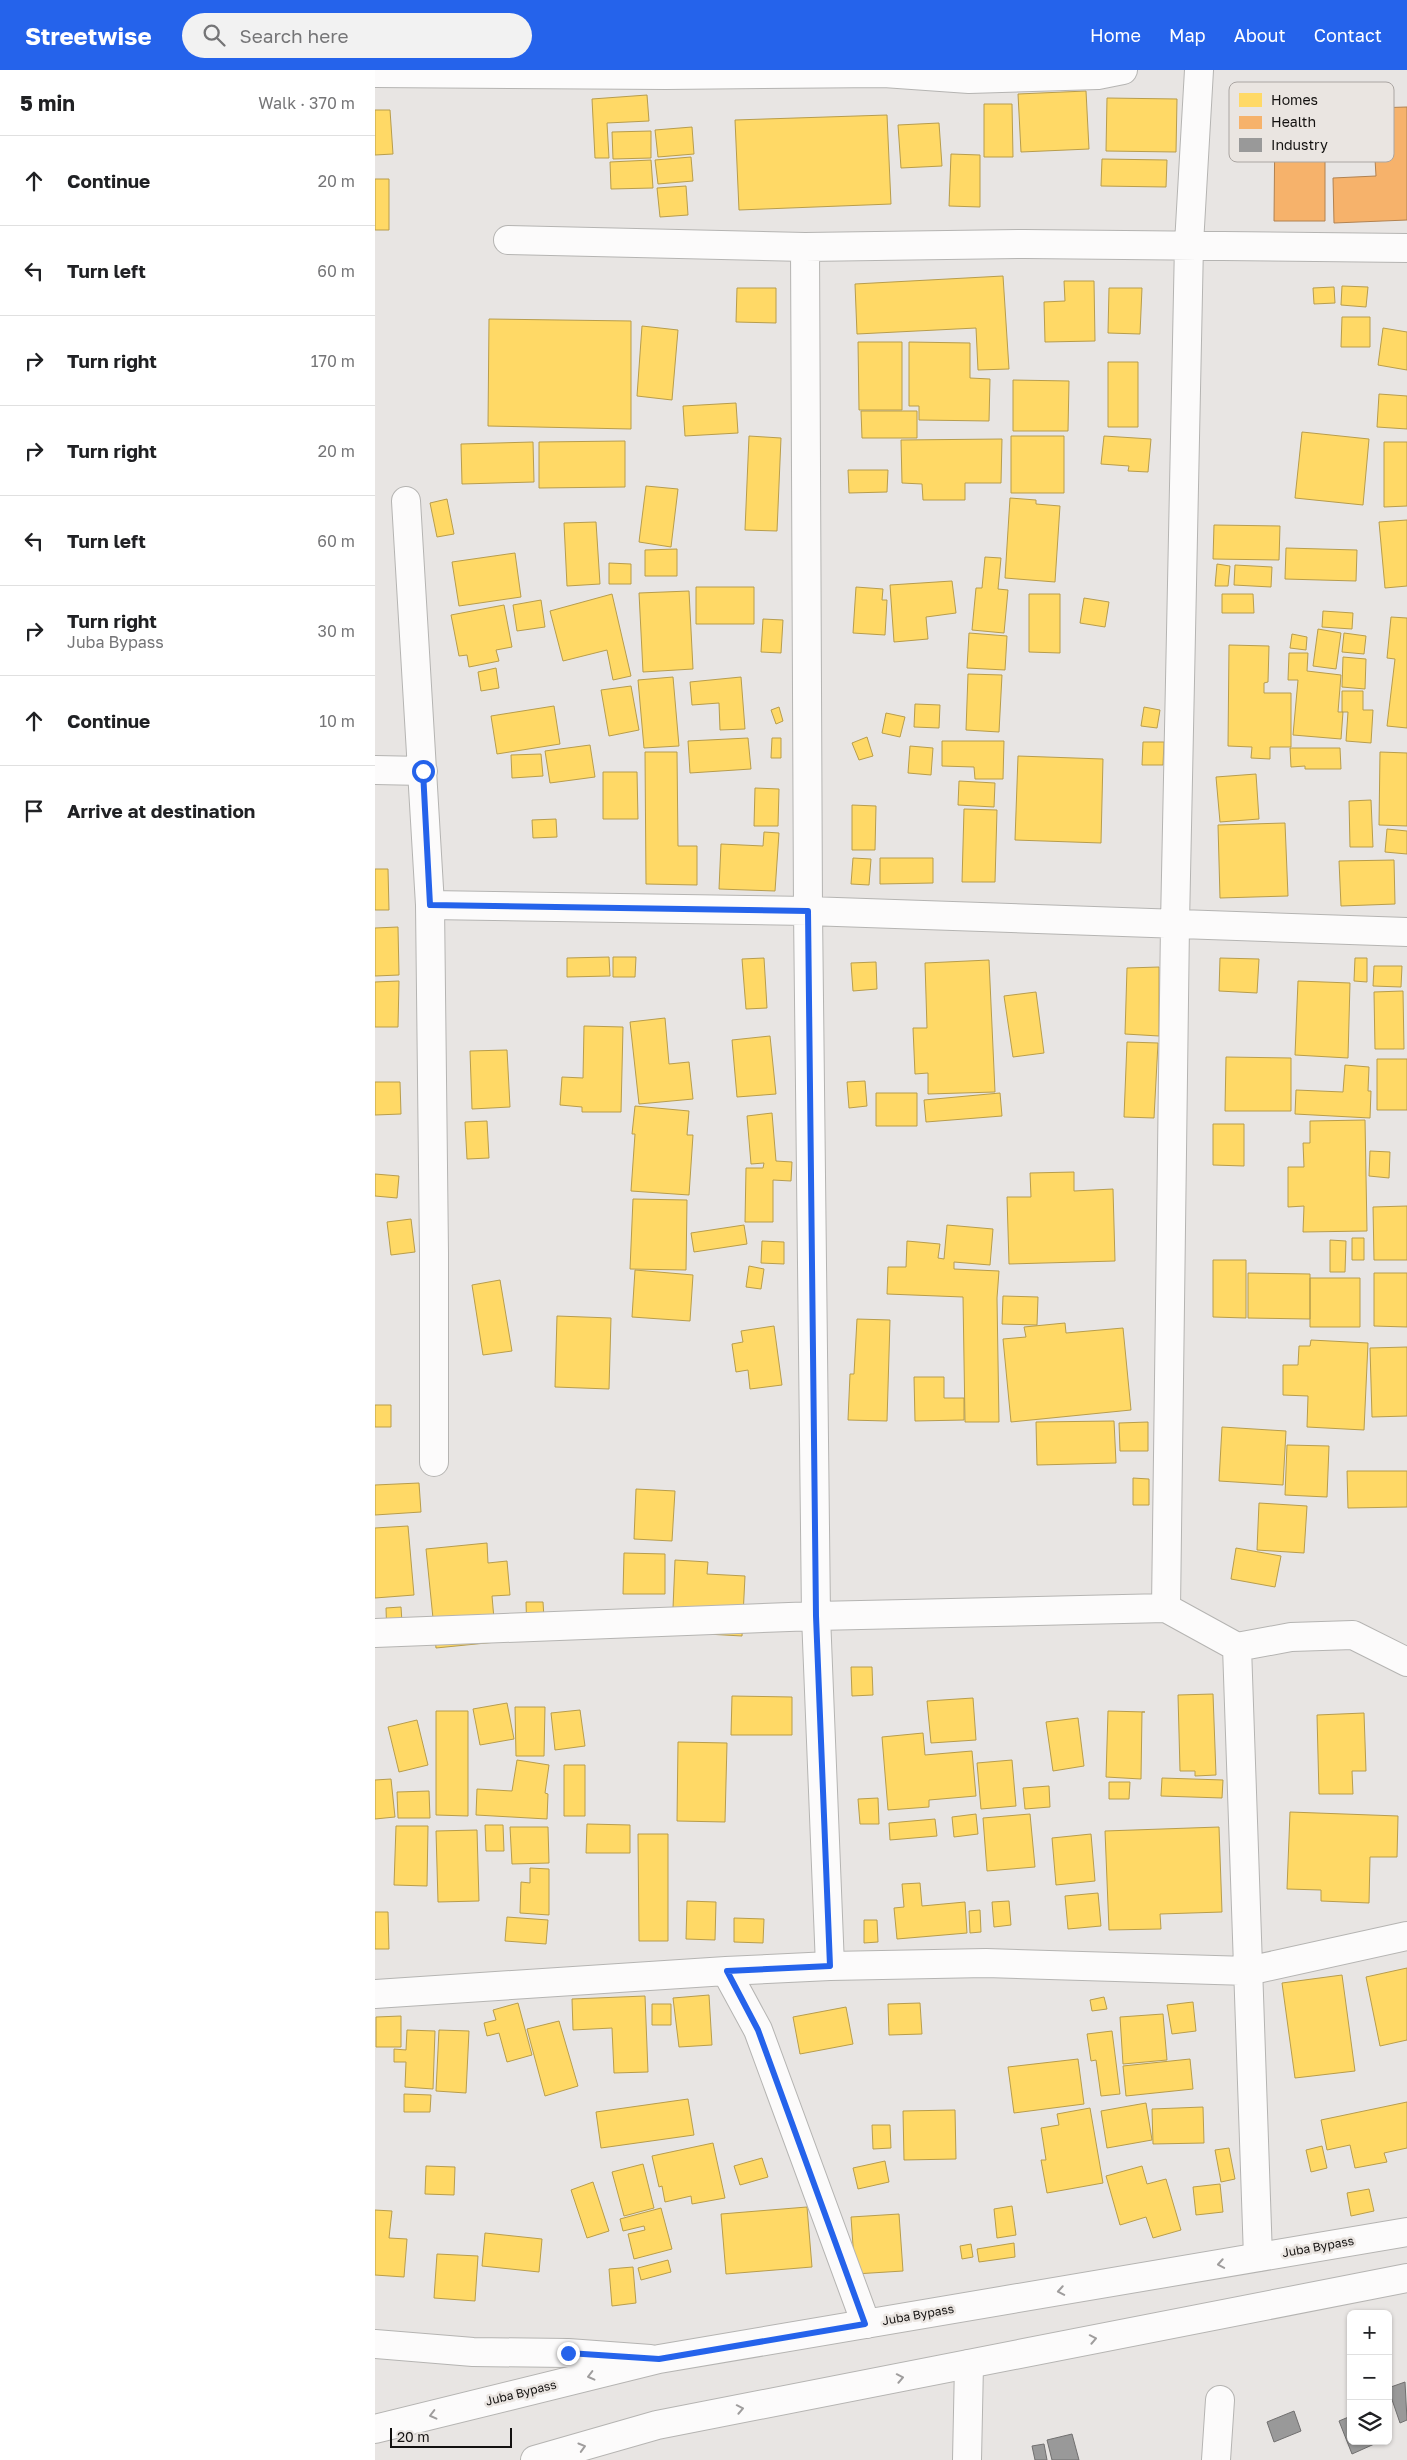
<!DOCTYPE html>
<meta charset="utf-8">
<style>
body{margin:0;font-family:"Golos Text",sans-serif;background:#f2f2f2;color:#202124}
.controls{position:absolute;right:15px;bottom:15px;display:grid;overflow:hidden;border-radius:8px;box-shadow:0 1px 4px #0004}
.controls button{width:45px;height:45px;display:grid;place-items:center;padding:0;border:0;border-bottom:1px solid #e0e0e0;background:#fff;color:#202124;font:25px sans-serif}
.scale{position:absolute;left:15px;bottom:12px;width:122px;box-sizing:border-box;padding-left:5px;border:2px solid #131110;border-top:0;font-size:14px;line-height:18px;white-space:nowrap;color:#131110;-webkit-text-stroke:4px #eae5e1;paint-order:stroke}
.stop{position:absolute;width:15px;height:15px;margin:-11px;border:4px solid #2563eb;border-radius:50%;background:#fff}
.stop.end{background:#2563eb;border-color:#fff;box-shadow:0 1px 5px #0008}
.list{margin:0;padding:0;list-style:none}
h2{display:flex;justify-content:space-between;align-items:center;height:65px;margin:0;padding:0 20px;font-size:21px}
h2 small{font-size:16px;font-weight:400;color:#757577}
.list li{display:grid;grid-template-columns:32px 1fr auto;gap:15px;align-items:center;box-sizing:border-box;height:90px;padding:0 20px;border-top:1px solid #e0e0e0}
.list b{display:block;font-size:19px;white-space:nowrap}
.list p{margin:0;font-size:16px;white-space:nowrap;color:#757577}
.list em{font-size:16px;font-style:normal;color:#757577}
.icon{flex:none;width:28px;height:28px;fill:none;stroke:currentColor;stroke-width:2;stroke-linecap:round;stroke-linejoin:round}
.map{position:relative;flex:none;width:1032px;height:2390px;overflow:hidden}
header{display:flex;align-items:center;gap:30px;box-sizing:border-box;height:70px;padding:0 25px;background:#2563eb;color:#fff}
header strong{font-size:24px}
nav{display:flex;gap:28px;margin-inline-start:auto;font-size:18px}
.search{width:350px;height:45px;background:#f2f2f2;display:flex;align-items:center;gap:12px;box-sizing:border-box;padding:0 18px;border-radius:28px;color:#757577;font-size:19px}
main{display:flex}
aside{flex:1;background:#fff}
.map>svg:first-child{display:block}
</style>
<header>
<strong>Streetwise</strong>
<div class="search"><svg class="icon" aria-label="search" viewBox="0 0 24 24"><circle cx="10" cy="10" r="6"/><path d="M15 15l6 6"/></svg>Search here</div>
<nav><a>Home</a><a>Map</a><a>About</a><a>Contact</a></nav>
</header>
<main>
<aside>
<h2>5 min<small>Walk · 370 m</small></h2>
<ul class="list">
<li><svg class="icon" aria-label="ahead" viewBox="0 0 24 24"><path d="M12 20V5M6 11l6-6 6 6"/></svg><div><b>Continue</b></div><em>20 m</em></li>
<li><svg class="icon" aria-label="left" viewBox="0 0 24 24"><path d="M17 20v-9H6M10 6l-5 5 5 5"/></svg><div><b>Turn left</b></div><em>60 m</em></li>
<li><svg class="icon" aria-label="right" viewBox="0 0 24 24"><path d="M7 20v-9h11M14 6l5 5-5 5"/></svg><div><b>Turn right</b></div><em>170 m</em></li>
<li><svg class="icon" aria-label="right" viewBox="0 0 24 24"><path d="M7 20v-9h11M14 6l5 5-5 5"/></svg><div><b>Turn right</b></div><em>20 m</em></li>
<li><svg class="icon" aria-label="left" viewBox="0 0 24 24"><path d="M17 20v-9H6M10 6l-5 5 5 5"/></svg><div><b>Turn left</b></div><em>60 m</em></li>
<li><svg class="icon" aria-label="right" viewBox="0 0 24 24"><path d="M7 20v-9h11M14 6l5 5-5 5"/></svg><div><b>Turn right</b><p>Juba Bypass</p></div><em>30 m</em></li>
<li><svg class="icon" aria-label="ahead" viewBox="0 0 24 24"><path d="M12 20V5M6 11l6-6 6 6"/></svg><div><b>Continue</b></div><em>10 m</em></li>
<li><svg class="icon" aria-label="arrive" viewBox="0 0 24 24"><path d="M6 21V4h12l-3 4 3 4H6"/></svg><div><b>Arrive at destination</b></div></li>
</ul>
</aside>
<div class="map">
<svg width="1032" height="2390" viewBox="0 0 1032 2390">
<rect width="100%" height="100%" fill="#e8e5e3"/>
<path fill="#ffd966" stroke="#b89d4c" d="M711,21L714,79L646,82L643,24Z
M272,25L274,51L232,53L234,88H220L217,29Z
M732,28L802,29L801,82L731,81Z
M609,34H637L638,87H609Z
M0,40H15L18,84L0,85Z
M512,45L516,134L364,140L360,50Z
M564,53L567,96L526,98L523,55Z
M317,57L319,84L283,87L280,60Z
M276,61V88L238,89L237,62Z
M576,84L605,85V137L574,136Z
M316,87L318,111L283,114L280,90Z
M727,89L792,90L791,117L726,116Z
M276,90L278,118L236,119L235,92Z
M0,109H14V160H0Z
M311,116L313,145L285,147L282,118Z
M628,206L634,299L603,300L601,258L482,264L480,214Z
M689,211H719L720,271L670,272L669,232L690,231Z
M967,216L993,217L991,237L966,235Z
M959,217L960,233L939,234L938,218Z
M362,218H401V253L361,252Z
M734,218H767L765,264L733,263Z
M967,247H995V277H966Z
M114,249L256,251V359L113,356Z
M267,256L303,260L297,330L262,326Z
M1008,258L1032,262V300L1003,295Z
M483,272H527V340H484Z
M534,272L595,273V308L615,309L614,351L544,350V336H534Z
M733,292H763V357H733Z
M638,310L694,311L693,361H638Z
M1004,324L1032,326V359L1002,357Z
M361,333L363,363L310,366L308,336Z
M486,341H542V368H487Z
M927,362L994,369L988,435L920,428Z
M374,366L406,368L402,461L370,460Z
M636,366H689V423H636Z
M729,366L776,369L773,402L753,401L754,396L726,394Z
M627,369L626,413H590V430H548L547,414L527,413L526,370Z
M250,371V417L164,418V372Z
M158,372L159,412L87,414L86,374Z
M1009,372H1032V436L1009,437Z
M473,400H513L512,422L474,423Z
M271,416L303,419L296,477L264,472Z
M635,428L661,430V434L685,436L680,512L630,508Z
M72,429L79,464L62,467L55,433Z
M1032,450V516L1010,518L1004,452Z
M221,452L225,514L192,516L189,453Z
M839,455L905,456L904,490L838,489Z
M911,478L982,480L981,511L910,509Z
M302,479V506H270V480Z
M140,483L146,527L84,536L77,492Z
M610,487L626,488L623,519L633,520L629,563L597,560L601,518H607Z
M234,493L256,494V514H234Z
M842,494L855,496L853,516H840Z
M860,495L897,497L896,517L859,515Z
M577,511L581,543L551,547L553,569L519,572L515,515Z
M321,517H379V554H321Z
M481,517L508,519L507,530H512L510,565L478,563Z
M314,521L318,599L268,602L264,523Z
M237,524L256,606L238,610L232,580L188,591L175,541Z
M654,524H685V583L654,582Z
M847,524H878L879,543H847Z
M709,528L734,532L730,557L705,553Z
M166,530L170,557L142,561L138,535Z
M129,535L137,577L121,580L124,591L94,597L92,585L84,586L76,545Z
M948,541L978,543L977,559L947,557Z
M1016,547L1032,548V658L1012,656L1020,589L1012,588Z
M388,549L408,550L406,583L386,582Z
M943,559L966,563L961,599L938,596Z
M594,563L632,566L630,600L592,598Z
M969,563L991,566L989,584L967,582Z
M917,564L932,567L931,580L915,578Z
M854,575L894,576L893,612L889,613V623H916V677H895V689L876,688L877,677L853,676Z
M914,583H933L932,601L966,605L963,642H968L966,669L918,665L923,610H913Z
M968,587L991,589L990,619L967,617Z
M121,598L124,618L106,621L103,602Z
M593,604L627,605L624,662L591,660Z
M298,607L304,676L269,678L263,610Z
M366,607L370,659L345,660L344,633L317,635L315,612Z
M256,616L264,660L234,666L226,620Z
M967,621H988V640H998L996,673L971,671L973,642H967Z
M540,634L565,635L564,658L539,657Z
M179,636L185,674L122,684L116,646Z
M404,637L408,651L401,654L396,640Z
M769,637L785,640L782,658L766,656Z
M511,643L530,647L525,667L507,663Z
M492,667L498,686L484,690L477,673Z
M373,668L376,699L315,703L313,671Z
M397,668H406V688H396Z
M567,671H629L628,709H600L599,697L567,696Z
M768,672H789L788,695H767Z
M215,675L220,707L175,713L170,681Z
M535,676L558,678L556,705L533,703Z
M915,678H965L966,699H930V696L916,697Z
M270,682H302L303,776H322V815L271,814Z
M1005,682L1032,683V756L1004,755Z
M166,684L168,706L137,708L136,685Z
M643,686L728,689L726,773L640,770Z
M228,702H262L263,749H228Z
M881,704L884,749L845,752L841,707Z
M584,711L620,713L619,737L583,735Z
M380,718L404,719L403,756H379Z
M996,730L998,777H975L974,731Z
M477,735L501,736L500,780H477Z
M589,739L622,740L620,812H587Z
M181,749L182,767L158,768L157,750Z
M910,753L913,826L845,828L843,755Z
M1012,759L1032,761V784L1010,782Z
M389,762L404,763L400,821L344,819L346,774L388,776Z
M478,788L496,789L494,815L476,814Z
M505,788H558V813L505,814Z
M1019,790L1020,834L966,836L964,791Z
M0,799H13L14,840H0Z
M23,857L24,905L0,906V858Z
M234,887L235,906L192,907V888Z
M238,887H261L260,907H238Z
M389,888L392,938L371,939L367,889Z
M845,888L884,889L882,923L844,921Z
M980,888H992V912L979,911Z
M614,890L620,1022L553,1024V1003L540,1004L538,958H552L550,893Z
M501,892L502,919L478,921L476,893Z
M999,896H1027L1026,917L998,916Z
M784,897V966L750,964L752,898Z
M24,911L23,957H0V912Z
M923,911L975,913L973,988L920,985Z
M1028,921L1029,979H1000L999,922Z
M661,922L669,983L638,987L629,926Z
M290,948L294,994L314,992L318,1029L264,1034L255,952Z
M209,956L248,957L246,1042H207V1037L185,1035L187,1007L208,1008Z
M395,966L401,1024L362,1027L357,970Z
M752,972L783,973L779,1048L749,1047Z
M132,980L135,1037L97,1039L95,981Z
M851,987L916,988V1041H850Z
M1002,989H1032V1040H1002Z
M970,995L994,997L993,1021H996L995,1048L920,1044L921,1020L968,1022Z
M490,1011L492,1036L474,1038L472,1012Z
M0,1012H25L26,1044L0,1045Z
M501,1023H542V1056H501Z
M625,1023L627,1046L551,1052L549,1030Z
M260,1036L314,1041L312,1065H318L314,1125L256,1121L260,1064H257Z
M397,1043L401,1091L417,1092L416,1111L398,1110V1152H370L371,1098H388L389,1093L376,1094L372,1046Z
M990,1050L992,1161L928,1162L929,1136L913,1137V1097H929L928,1073H935V1051Z
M112,1051L114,1088L92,1089L90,1052Z
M838,1054H869V1096L838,1095Z
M995,1081L1015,1082L1014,1108L994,1106Z
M699,1102V1121L738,1119L740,1191L634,1194L632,1127H656L655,1103Z
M0,1104L24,1106L22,1128L0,1126Z
M258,1129L312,1130L311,1200L255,1199Z
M1032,1136V1190H999L998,1137Z
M36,1149L40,1182L16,1185L12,1152Z
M369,1155L372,1174L319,1182L316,1163Z
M572,1155L618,1159L615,1195L579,1192V1199L624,1201L622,1228L624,1352H590L588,1227L512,1224L513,1197H531L532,1171L565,1174L563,1188L569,1189Z
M977,1168H989V1190H977Z
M955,1170L971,1171L970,1202H955Z
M387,1171L409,1172V1194L386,1193Z
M838,1190H871V1248L838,1247Z
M374,1196L389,1199L386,1219L371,1217Z
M260,1200L318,1205L315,1251L257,1247Z
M873,1203L935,1204V1249L873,1248Z
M999,1203H1032V1257L999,1256Z
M935,1208H985V1257H935Z
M125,1210L137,1281L108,1285L97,1215Z
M628,1226L663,1227L662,1255L627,1254Z
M182,1246L236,1248L234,1319L180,1317Z
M482,1249L515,1250L512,1351L473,1350L475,1304H479Z
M690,1253L691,1263L748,1258L756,1340L636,1352L628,1269L651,1267L649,1257Z
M399,1256L407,1315L375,1319L373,1300L361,1302L357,1274L368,1272L366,1261Z
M936,1270L993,1273L989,1360L932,1357L933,1326L908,1325V1295H923L924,1276H935Z
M1032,1277V1346L997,1347L995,1278Z
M539,1307H569V1328H589V1350L540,1351Z
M0,1335H16V1357H0Z
M739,1351L741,1393L662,1395L661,1352Z
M773,1352V1381H745L744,1353Z
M847,1357L911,1361L908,1415L844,1411Z
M912,1375L954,1376L952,1427L910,1425Z
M972,1401H1032V1437L973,1438Z
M758,1408L774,1409V1435H758Z
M44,1413L46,1442L0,1445V1415Z
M261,1419L300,1421L297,1471L259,1469Z
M884,1433L932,1436L929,1483L882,1480Z
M33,1456L39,1525L0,1528V1458Z
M112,1473L113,1493L132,1491L135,1525L117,1526L121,1572L61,1578L51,1479Z
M861,1478L906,1486L900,1517L856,1509Z
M249,1483L290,1484V1524H248Z
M300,1490L333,1492L332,1504L370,1506L367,1566L297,1562Z
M151,1532H168L170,1564L152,1565Z
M26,1537L28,1568L12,1569L11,1538Z
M476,1597H497L498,1625L477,1626Z
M838,1624L841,1705L820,1706V1701H805L803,1625Z
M357,1626L417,1627V1665H356Z
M598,1628L601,1670L556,1673L552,1631Z
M132,1633L139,1669L105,1675L98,1639Z
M140,1637H170L169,1686H141Z
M205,1640L210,1676L180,1680L176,1643Z
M61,1641H93V1746L61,1745Z
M733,1641L770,1642H767L766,1709L731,1707Z
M989,1643L991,1701H977L978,1724H944L942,1645Z
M703,1648L709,1696L678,1701L671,1652Z
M42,1650L53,1695L24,1702L13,1657Z
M548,1663L550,1685L597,1681L601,1726L554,1730V1737L513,1740L507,1667Z
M303,1672L352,1673L350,1752L302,1751Z
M142,1690L174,1695L170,1723L173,1724L172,1749L101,1745L102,1719L137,1721Z
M637,1690L641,1736L606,1739L602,1693Z
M189,1695H210V1746H189Z
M787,1708L848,1710L847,1728L786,1726Z
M16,1709L20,1747L0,1749V1710Z
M734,1712H755L754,1729H734Z
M674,1716L675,1737L650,1739L648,1718Z
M54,1721L55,1748H23L22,1722Z
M503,1728L504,1754H485L483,1729Z
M915,1742L1023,1746L1022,1787H995L994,1833L946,1831V1820L912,1819Z
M601,1744L603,1764L579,1767L577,1747Z
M655,1744L660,1797L612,1801L608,1748Z
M560,1749L562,1766L515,1770L514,1753Z
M212,1754L255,1755V1783H211Z
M110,1755H128L129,1781H111Z
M21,1756H53L52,1816L19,1815Z
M135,1757H173L174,1793L137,1794Z
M844,1757L847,1842L785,1844L786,1859L734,1860L730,1761Z
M102,1760L104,1831L63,1832L61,1761Z
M263,1764H293V1871H264Z
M716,1764L720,1811L681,1815L677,1768Z
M155,1798L174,1799V1845L145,1843L146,1812L155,1813Z
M545,1813L547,1836L590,1832L592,1863L522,1869L519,1838L529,1837L527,1814Z
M723,1823L726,1856L693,1859L690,1826Z
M312,1831L341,1832L340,1870L311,1869Z
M634,1831L636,1855L619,1857L617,1832Z
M605,1840L606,1862L595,1863L594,1841Z
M0,1842H13L14,1879H0Z
M132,1847L173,1850L171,1874L130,1871Z
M359,1848L389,1849L388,1873L359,1872Z
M489,1850H502L503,1872L489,1873Z
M1032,1898V1970L1005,1976L991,1907Z
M967,1905L980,2001L920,2008L907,1913Z
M334,1925L337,1975L304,1977L298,1928Z
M270,1926L273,2002L239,2003L237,1958L198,1960L197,1929Z
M729,1927L732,1939L717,1941L715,1930Z
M818,1932L821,1961L797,1964L792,1935Z
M143,1933L157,1985L132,1992L124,1963L112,1966L109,1953L121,1950L118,1940Z
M545,1933L547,1964L514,1965L513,1934Z
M277,1934H296V1955H277Z
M471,1937L478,1974L425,1984L418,1947Z
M788,1944L792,1990L748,1994L745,1947Z
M26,1946V1977H1V1947Z
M184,1951L203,2016L170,2026L152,1959Z
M32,1960L60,1961L58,2019L30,2017L31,1992H19V1979L31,1980Z
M64,1960L94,1961L91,2023L61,2021Z
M737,1961L745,2024L726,2026L721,1990L716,1991L712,1964Z
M703,1989L709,2034L639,2043L633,1997Z
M815,1989L818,2019L751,2026L748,1996Z
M29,2024L56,2025L55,2042H29Z
M313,2029L319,2065L226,2078L221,2042Z
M1032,2032V2078L1009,2083L1012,2092L980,2098L975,2075L952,2080L946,2050Z
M771,2033L777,2070L732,2078L726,2041Z
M828,2037L829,2073L778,2074L777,2039Z
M715,2038L728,2113L672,2123L666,2090H671L666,2058L684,2055L682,2044Z
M580,2040L581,2089L529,2090L528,2041Z
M497,2055H515L516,2078L498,2079Z
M338,2073L350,2128L317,2134L316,2126L290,2132L287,2116L284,2117L277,2086Z
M947,2076L952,2098L936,2102L931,2080Z
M854,2078L860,2109L846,2112L840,2080Z
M387,2088L393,2107L365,2115L359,2096Z
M510,2091L514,2112L483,2119L478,2098Z
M268,2094L279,2138L249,2146L237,2102Z
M51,2096L80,2097L79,2125L50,2124Z
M767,2096L772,2114L791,2109L806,2160L778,2168L771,2147L745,2155L731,2106Z
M218,2112L234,2161L212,2168L196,2120Z
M845,2114L848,2142L821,2145L818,2117Z
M994,2119L999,2141L976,2146L972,2123Z
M637,2136L641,2165L622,2168L619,2139Z
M432,2137L437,2197L351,2204L346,2144Z
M286,2138L297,2179L259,2189L253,2164L270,2160L269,2156L248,2161L245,2149Z
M0,2140L17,2141L14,2168L32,2169L29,2207L0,2205Z
M524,2144L528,2201L480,2204L476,2147Z
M110,2163L167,2169L164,2202L107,2196Z
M639,2173L640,2187L604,2192L602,2179Z
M596,2174L598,2187L587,2189L585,2176Z
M62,2184L103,2186L100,2231L59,2228Z
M293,2190L296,2202L266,2210L263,2198Z
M258,2197L261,2233L237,2236L234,2199Z"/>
<path fill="#f6b26b" stroke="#b28250" d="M1032,37V150L959,153L958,108L1001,106L997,38Z
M900,43H950V151H899Z"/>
<path fill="#999" stroke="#717070" d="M1030,2312L1032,2350L1025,2353L1013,2318Z
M919,2341L926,2361L899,2372L892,2352Z
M976,2346V2371H1006L977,2384L964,2351Z
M697,2364L704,2390H677L672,2370Z
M669,2374L672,2390H660L657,2376Z"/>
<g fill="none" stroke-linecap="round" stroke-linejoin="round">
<g stroke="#b5b4b2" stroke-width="30">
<path id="minor" d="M0,3L291,5L509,3L594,9L723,5L748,0
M133,170L430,177L650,174L1032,178
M430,177L433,841L441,1546L455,1896
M31,431L55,835L59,1183V1392
M0,700L48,701
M55,835L433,841L1032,862
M791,1538L800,854L814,174L824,0
M0,1563L441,1546L791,1538L862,1577L916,1567L978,1565L1032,1592
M862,1577L883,2187
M351,1901L383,1960L491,2254
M0,1924L351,1901L455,1896L611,1893L873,1901L1032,1866
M0,2274L98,2282L193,2283L275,2289
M592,2390L594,2294
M841,2390L845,2330"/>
</g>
<g stroke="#b5b4b2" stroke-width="30">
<path id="major" d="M0,2359L284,2289L1032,2162
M160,2390L282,2355L1032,2208"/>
</g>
<use href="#minor" stroke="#fcfbfb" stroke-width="28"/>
<use href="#major" stroke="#fcfbfb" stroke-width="28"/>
</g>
<defs><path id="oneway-chevron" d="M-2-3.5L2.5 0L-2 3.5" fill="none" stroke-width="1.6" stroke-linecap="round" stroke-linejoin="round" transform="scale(1.25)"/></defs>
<g stroke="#9f9d9d">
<use href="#oneway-chevron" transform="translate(846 2194) rotate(170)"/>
<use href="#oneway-chevron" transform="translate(686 2221) rotate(170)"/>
<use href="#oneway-chevron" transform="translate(718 2269) rotate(-11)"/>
<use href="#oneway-chevron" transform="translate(216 2306) rotate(166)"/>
<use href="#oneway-chevron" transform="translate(525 2308) rotate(-11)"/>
<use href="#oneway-chevron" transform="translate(365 2339) rotate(-11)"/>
<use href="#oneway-chevron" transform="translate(58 2345) rotate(166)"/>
<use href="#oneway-chevron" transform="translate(207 2377) rotate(-16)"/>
</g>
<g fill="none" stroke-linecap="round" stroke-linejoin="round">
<path stroke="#2563eb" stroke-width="6" d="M48,701L55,835L433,841L441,1546L455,1896L352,1901L383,1960L490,2254L284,2289L193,2283"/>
</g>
<g text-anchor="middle" stroke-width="5" stroke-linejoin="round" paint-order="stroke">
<g font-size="12" fill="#131110" stroke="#eae5e1">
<text transform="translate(943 2177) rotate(-10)" y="4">Juba Bypass</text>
<text transform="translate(543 2245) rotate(-10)" y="4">Juba Bypass</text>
<text transform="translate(146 2323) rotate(-14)" y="4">Juba Bypass</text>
</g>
</g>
<rect x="854" y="12" width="165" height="80" rx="8" fill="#eae5e1" stroke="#aaa5a2" stroke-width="1"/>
<rect x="864" y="23" width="23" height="14" fill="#ffd966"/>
<rect x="864" y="46" width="23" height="13" fill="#f6b26b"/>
<rect x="864" y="68" width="23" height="14" fill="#999"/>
<g font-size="14" fill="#131110">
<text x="896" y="35">Homes</text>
<text x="896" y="57">Health</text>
<text x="896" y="80">Industry</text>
</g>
</svg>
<div class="controls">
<button>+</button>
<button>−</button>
<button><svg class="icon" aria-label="layers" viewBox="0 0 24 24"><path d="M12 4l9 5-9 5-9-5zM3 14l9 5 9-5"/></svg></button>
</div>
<div class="scale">20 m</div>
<div class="stop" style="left:48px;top:701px"></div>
<div class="stop end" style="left:193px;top:2283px"></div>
</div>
</main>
